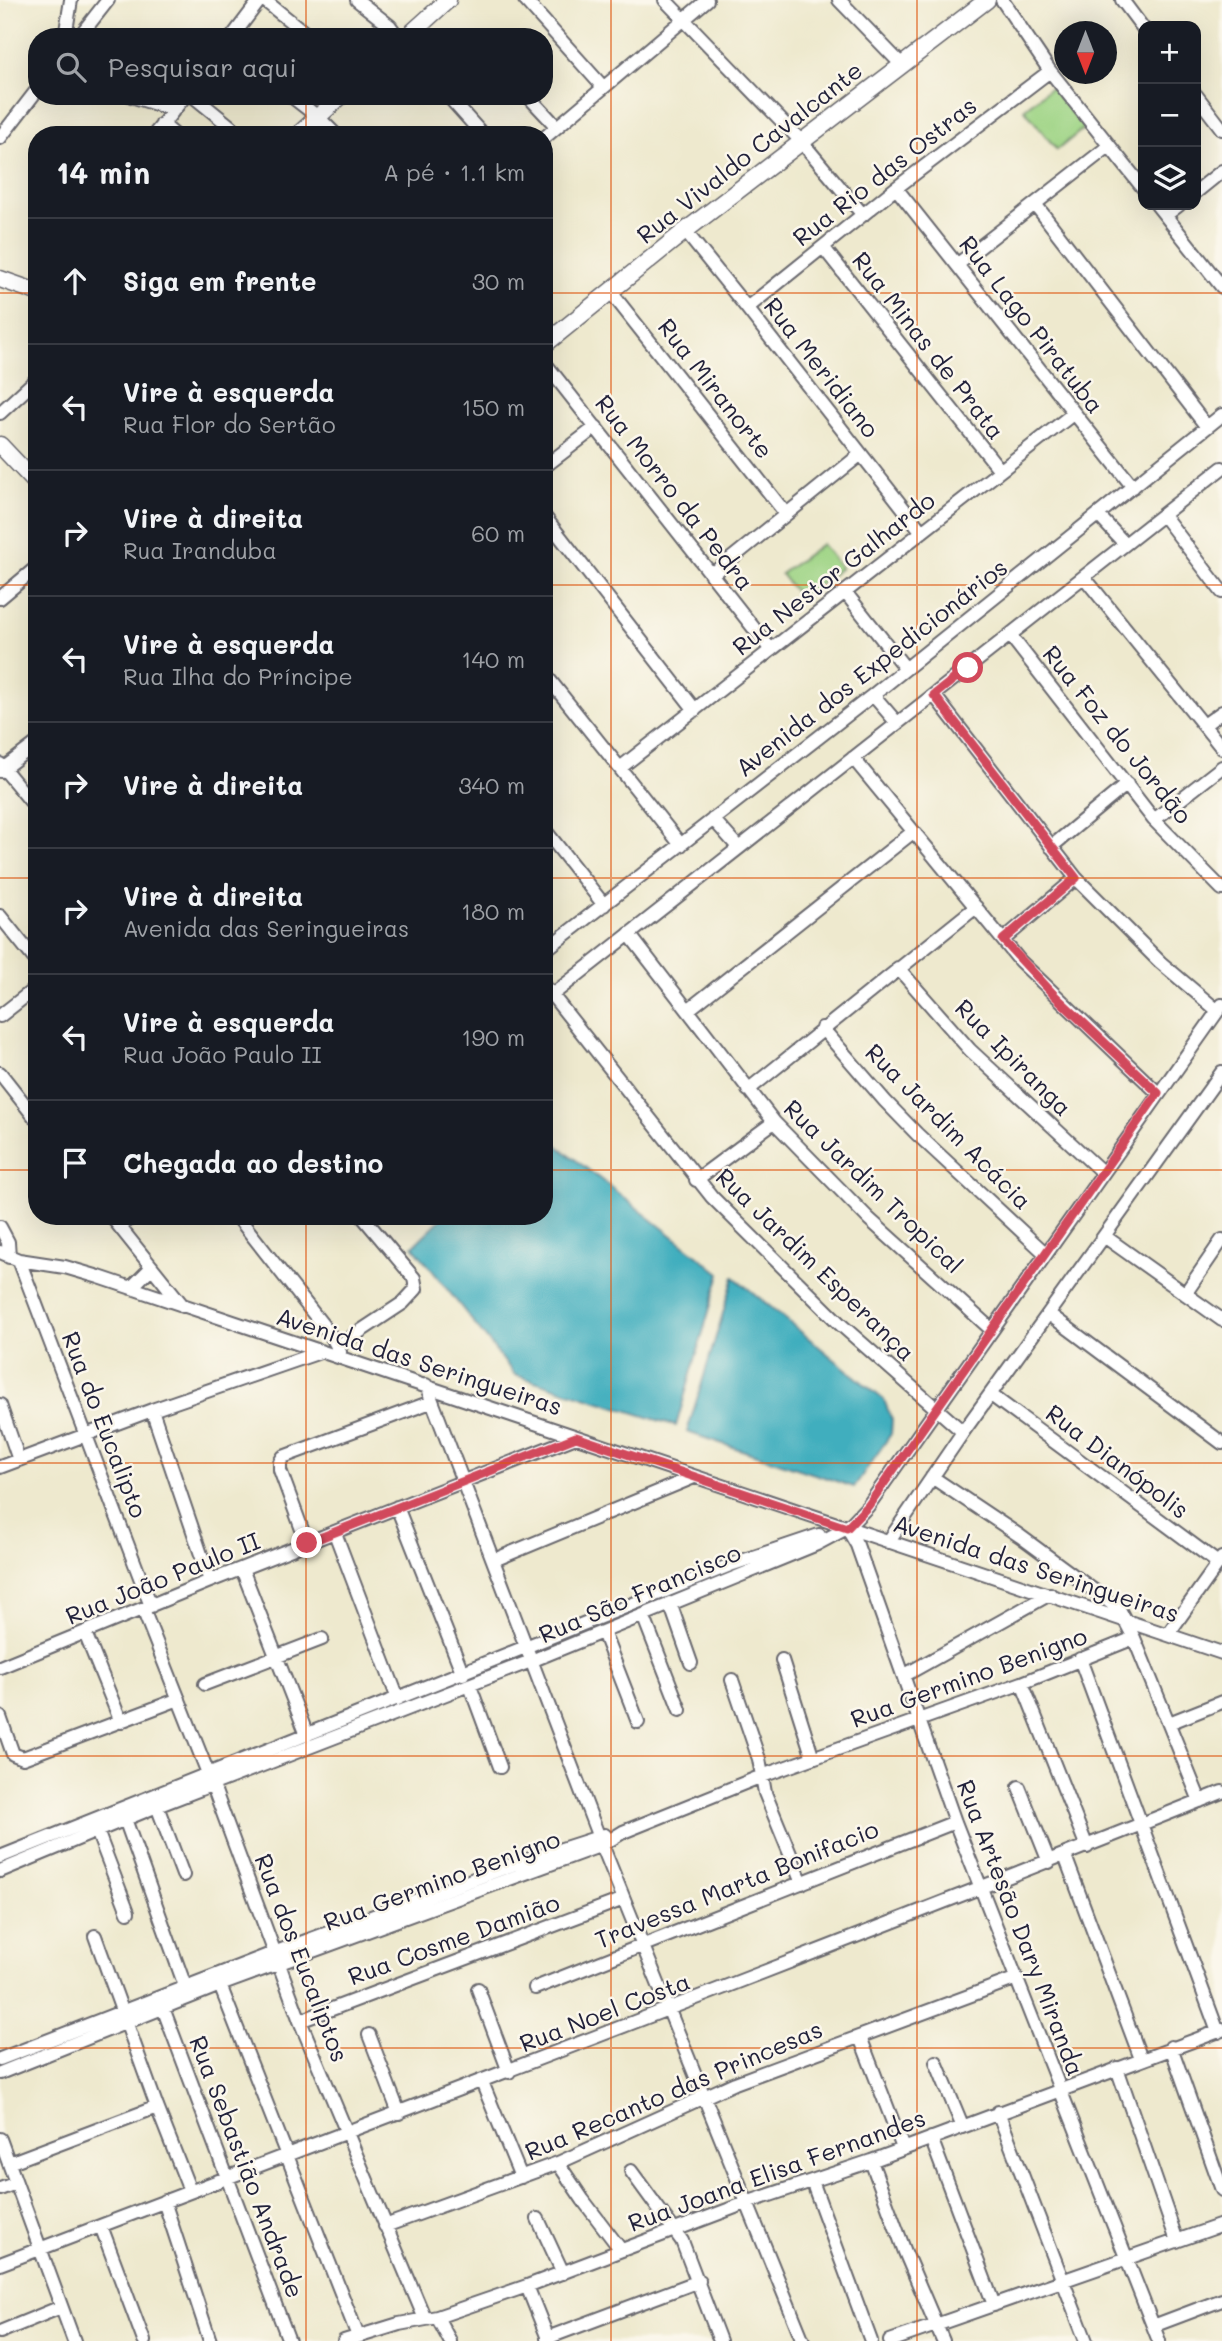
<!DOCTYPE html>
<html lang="pt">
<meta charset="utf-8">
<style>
body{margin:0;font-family:Mali,sans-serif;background:#20242c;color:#f1f3f6}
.controls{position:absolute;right:21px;top:21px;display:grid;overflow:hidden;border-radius:14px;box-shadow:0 7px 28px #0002}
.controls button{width:63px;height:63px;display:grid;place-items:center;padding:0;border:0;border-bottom:2px solid #363941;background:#171b24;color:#f1f3f6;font:35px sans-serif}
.compass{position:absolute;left:1054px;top:21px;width:63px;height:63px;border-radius:50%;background:#171b24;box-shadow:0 7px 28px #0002;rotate:180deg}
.stop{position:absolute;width:21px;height:21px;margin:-16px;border:5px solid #d1495b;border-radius:50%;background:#fff}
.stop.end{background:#d1495b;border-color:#fff;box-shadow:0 2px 7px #0008}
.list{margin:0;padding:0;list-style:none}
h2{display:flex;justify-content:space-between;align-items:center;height:91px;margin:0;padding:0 28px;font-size:30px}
h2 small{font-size:23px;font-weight:400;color:#9ea1a6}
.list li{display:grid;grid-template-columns:46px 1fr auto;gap:21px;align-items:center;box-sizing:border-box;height:126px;padding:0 28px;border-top:2px solid #363941}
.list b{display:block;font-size:26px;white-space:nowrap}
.list p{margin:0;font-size:23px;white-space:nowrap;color:#9ea1a6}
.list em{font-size:23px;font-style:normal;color:#9ea1a6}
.icon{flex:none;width:38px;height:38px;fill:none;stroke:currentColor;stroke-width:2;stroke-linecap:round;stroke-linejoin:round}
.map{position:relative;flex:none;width:1222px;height:2341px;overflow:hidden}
.search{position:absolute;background:#171b24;box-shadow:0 7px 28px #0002;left:28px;top:28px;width:525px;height:77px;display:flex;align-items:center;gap:18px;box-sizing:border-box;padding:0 24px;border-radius:28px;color:#9ea1a6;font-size:26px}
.panel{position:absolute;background:#171b24;box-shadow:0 7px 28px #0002;left:28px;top:126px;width:525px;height:1099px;border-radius:28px}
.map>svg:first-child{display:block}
</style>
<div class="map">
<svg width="1222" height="2341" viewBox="0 0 1222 2341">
<rect width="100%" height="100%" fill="#fbf7ec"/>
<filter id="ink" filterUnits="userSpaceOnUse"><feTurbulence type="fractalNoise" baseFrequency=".0143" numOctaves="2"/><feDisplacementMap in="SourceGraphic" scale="14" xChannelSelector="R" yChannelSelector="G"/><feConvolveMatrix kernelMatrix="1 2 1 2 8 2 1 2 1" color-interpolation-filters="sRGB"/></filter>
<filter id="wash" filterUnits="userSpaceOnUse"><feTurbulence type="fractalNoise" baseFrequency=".00686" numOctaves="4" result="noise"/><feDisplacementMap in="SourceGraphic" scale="28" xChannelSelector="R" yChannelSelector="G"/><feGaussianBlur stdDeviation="1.57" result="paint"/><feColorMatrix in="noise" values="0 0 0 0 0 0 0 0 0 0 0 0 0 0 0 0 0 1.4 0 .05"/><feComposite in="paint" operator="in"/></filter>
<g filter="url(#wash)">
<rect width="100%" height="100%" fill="#eee9ce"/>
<path fill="#9fd485" stroke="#607b60" stroke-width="2" d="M1051,87L1084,128L1057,150L1024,109Z
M822,544L841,568L800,598L781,574Z"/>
<path fill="#40aebe" stroke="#31687c" stroke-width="2" d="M544,1135L720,1273L676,1426L515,1375L413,1246L444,1216H544Z
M734,1277L884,1400L892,1420L891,1434L854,1487L687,1432Z"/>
</g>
<g filter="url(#ink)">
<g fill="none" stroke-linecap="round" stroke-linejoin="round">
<g stroke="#69686e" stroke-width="16">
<path id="minor" d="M264,0L310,37
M357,0L390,26L398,37
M525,0L603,87
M665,0L801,141L863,215
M839,0L901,64
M1002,0L1050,71L1143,188
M1122,0L1143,28
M65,37L71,0
M79,37L108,0
M232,37L260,0
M1196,95L1222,129
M131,96L174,110
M193,96L241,135
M291,96L318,117L336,135
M448,96L483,135
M528,96L557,127
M162,124L175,135
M154,135L185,96
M0,138L37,90
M544,138L707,0
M896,188L1133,487
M1196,192L1222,171
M1035,204L1207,427
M1157,205L1222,287
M1166,215L1179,205
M685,231L747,308L922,532
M823,247L1000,470
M958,264L1109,146
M610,291L786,514
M747,308L896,188L1050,71
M544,362L771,650
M0,413L37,379
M544,467L596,427
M1098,515L1125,544
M1163,515L1222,592
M544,516L695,710
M711,575L861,454
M1084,577L1222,748
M845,592L905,668
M0,598L37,567
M1010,635L1154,820L1222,889
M544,673L681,845
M873,695L897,723
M934,695L1076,878L1160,962L1218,1011
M1204,725L1222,712
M853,758L1020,961L1158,1093
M0,764L37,809
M620,768L1074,413
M0,771L37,743
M713,819L738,847
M1154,820L1222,767
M544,829L604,905
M1051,847L1127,784
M0,916L37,962
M629,934L774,1122L869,1219L992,1330
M1003,940L1076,878
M544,951L873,695L1222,415
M898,968L970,1050L1103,1173
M544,985L712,1197L840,1324L963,1432
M552,995L1222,468
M688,1010L913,832
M0,1016L37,987
M822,1028L885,1101L917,1134L1046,1254
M0,1073L37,1120
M748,1090L976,907
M696,1180L774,1122
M111,1216L183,1306
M237,1216L332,1337L340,1352
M0,1227L8,1242L9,1257
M120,1227L133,1216
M1104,1236L1222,1320
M0,1252L19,1260L65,1267L99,1277L1222,1653
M19,1260L151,1606
M131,1288L152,1267
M1185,1294L1222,1240
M1049,1314L1222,1443
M338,1346L403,1303L416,1289L414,1278L362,1216
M426,1385L598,1835L803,2341
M991,1395L1218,1563
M0,1405L19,1460
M152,1410L210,1581
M0,1467L152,1410L320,1352
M932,1477L1020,1536L1119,1609L1134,1638L1200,1801
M397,1507L463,1674
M847,1528L857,1545L955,1822L1159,2341
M335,1533L398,1699
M888,1542L963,1432L1222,1072
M307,1543L280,1470V1462L283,1457L431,1402
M494,1560L694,1477
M242,1569L307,1735
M670,1603L691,1663
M143,1609L213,1786L300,2021L425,2319
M643,1615L680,1710
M603,1632L638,1722
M85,1633L121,1722
M1168,1634L1222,1558
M1080,1659L1218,2032
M782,1660L813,1758
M0,1667L210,1581L576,1437
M905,1675L1050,1594
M732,1680L759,1759L765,1793L802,1883
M1022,1683L1087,1847
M205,1684L322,1639
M470,1686L500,1767
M0,1717L13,1754L23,1758L179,1699
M1169,1723L1222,1702
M1019,1787L1049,1862
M157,1806L183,1875
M125,1819L185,1986
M97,1831L128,1912
M1065,1856L1141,2059
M0,1857L733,1564L819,1535
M0,1871L157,1806L531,1661L817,1544L847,1528L868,1506L1222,1005
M95,1936L157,2107L190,2191
M220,1985L358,2336
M535,1988L955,1822
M478,1989L509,2072
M163,2008L289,2341
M300,2021L624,1899
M369,2035L399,2113
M860,2037L903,2148
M1171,2047L1222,2190
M0,2059L276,1952L512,1865L605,1835
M936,2062L962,2125
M1117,2068L1177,2241
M0,2073L220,1985L602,1845L623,1832L762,1776L1022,1683L1134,1638
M482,2082L521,2177
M998,2112L1086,2341
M931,2138L994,2305
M0,2139L74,2341
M871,2161L905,2252L943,2341
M9,2163L157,2107
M558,2163L583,2200L621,2250
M631,2171L682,2241L720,2341
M812,2181L871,2341
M0,2189L16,2183
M164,2201L210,2341
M538,2219L563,2273
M101,2226L144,2341
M385,2226L558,2163L735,2083L1017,1978
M0,2264C408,2109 816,1954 1222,1792
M527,2286L549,2341
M437,2317L450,2341
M1153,2326L1222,2300
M0,2332L61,2307
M547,2338L699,2281
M344,2341L399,2324L437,2317L527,2286L746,2203L871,2161L1222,2030
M890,2341L1222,2225"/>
</g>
<g stroke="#69686e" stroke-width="19">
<path id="major" d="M407,37L448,0
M298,135L341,96
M0,279L37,292
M544,345L685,231L987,0
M0,445L37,484"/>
</g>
<use href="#minor" stroke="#fff" stroke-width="12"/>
<use href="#major" stroke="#fff" stroke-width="16"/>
</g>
</g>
<g fill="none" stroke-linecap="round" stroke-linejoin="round" filter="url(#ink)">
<path stroke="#d1495b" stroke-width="9" d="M307,1543L576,1437L847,1528L868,1506L1158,1093L1055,996L1003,940L1076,878L934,695L968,668"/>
</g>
<path fill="none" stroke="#de560e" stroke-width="2" stroke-opacity="0.55" d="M306,0V37M611,0V2341M917,0V2341M306,96V135M0,293H37M544,293H1222M0,585H37M544,585H1222M0,878H37M544,878H1222M0,1170H37M544,1170H1222M306,1216V2341M0,1463H1222M0,1756H1222M0,2048H1222"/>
<g text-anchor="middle" stroke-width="5" stroke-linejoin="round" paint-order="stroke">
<g font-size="24" fill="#22223b" stroke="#fbf7ec">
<text transform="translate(750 153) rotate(-38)" y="8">Rua Vivaldo Cavalcante</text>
<text transform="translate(885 172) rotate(-38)" y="8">Rua Rio das Ostras</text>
<text transform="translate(1031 325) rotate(52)" y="8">Rua Lago Piratuba</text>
<text transform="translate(928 346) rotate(52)" y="8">Rua Minas de Prata</text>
<text transform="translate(821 368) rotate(52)" y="8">Rua Meridiano</text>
<text transform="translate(715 389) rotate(52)" y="8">Rua Miranorte</text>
<text transform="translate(674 493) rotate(52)" y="8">Rua Morro da Pedra</text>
<text transform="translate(834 574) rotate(-38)" y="8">Rua Nestor Galhardo</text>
<text transform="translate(872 668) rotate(-38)" y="8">Avenida dos Expedicionários</text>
<text transform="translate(1117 735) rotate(51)" y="8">Rua Foz do Jordão</text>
<text transform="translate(1013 1058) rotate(45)" y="8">Rua Ipiranga</text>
<text transform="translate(948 1127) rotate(45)" y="8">Rua Jardim Acácia</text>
<text transform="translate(873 1187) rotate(44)" y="8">Rua Jardim Tropical</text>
<text transform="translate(815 1265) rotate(44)" y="8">Rua Jardim Esperança</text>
<text transform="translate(419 1362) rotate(18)" y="8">Avenida das Seringueiras</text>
<text transform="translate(104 1425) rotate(69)" y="8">Rua do Eucalipto</text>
<text transform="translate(1117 1462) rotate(37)" y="8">Rua Dianópolis</text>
<text transform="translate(1036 1569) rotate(18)" y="8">Avenida das Seringueiras</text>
<text transform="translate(163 1579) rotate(-22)" y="8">Rua João Paulo II</text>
<text transform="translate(640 1594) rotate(-23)" y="8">Rua São Francisco</text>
<text transform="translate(969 1678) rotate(-20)" y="8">Rua Germino Benigno</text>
<text transform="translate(442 1881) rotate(-20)" y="8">Rua Germino Benigno</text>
<text transform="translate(737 1885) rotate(-22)" y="8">Travessa Marta Bonifacio</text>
<text transform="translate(1020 1928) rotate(69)" y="8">Rua Artesão Dary Miranda</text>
<text transform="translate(454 1940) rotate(-20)" y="8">Rua Cosme Damião</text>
<text transform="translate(301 1958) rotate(69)" y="8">Rua dos Eucaliptos</text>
<text transform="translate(605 2013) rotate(-21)" y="8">Rua Noel Costa</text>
<text transform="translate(674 2091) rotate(-23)" y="8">Rua Recanto das Princesas</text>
<text transform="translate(246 2167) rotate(69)" y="8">Rua Sebastião Andrade</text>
<text transform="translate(777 2171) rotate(-20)" y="8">Rua Joana Elisa Fernandes</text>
</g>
</g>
</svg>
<div class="controls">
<button>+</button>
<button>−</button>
<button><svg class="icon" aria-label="layers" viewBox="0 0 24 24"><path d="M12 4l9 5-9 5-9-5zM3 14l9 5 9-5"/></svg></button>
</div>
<svg class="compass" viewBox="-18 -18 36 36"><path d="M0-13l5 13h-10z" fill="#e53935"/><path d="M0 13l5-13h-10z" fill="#9ea1a6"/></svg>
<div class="stop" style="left:968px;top:668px"></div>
<div class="stop end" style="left:307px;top:1543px"></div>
<div class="search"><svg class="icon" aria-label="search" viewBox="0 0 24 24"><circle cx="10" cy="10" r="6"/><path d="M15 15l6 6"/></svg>Pesquisar aqui</div>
<section class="panel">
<h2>14 min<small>A pé · 1.1 km</small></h2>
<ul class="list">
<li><svg class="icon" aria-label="ahead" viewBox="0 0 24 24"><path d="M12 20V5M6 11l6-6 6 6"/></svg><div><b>Siga em frente</b></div><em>30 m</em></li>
<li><svg class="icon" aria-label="left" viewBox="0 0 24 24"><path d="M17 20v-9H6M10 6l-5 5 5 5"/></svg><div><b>Vire à esquerda</b><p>Rua Flor do Sertão</p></div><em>150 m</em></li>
<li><svg class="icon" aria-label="right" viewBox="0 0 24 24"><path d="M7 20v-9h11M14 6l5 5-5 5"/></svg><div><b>Vire à direita</b><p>Rua Iranduba</p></div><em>60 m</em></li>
<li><svg class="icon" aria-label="left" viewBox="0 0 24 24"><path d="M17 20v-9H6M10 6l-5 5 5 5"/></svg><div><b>Vire à esquerda</b><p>Rua Ilha do Príncipe</p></div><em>140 m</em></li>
<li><svg class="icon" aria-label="right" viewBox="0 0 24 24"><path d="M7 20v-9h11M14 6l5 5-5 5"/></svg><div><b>Vire à direita</b></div><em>340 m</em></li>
<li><svg class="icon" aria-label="right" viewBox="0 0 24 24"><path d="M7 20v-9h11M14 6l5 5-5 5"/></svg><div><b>Vire à direita</b><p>Avenida das Seringueiras</p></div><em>180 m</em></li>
<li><svg class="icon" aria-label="left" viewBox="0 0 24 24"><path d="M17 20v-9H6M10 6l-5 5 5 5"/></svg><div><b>Vire à esquerda</b><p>Rua João Paulo II</p></div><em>190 m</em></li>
<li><svg class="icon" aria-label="arrive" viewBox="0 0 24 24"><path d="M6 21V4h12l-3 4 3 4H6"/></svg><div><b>Chegada ao destino</b></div></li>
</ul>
</section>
</div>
